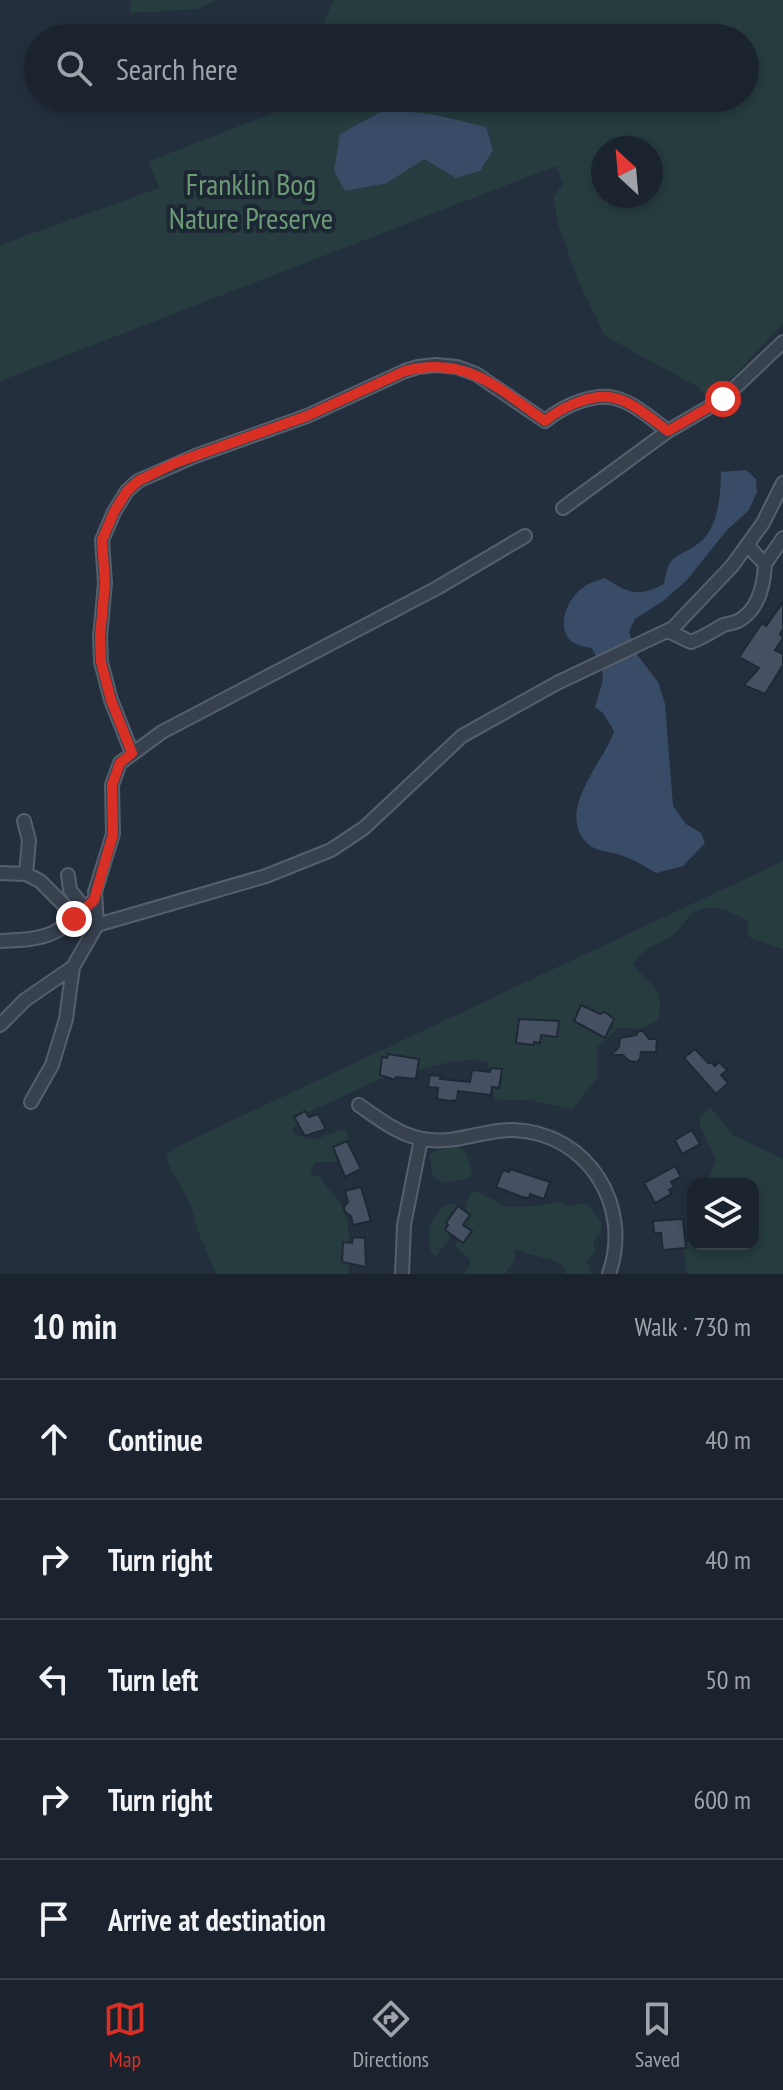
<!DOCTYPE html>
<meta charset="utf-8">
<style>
body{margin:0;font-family:"PT Sans Narrow",sans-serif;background:#282f3a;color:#f1f3f6}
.controls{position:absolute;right:24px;bottom:24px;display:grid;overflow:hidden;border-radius:16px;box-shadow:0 4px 12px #0003}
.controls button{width:72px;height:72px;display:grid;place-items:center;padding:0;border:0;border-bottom:2px solid #39404a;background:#1b232e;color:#f1f3f6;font:40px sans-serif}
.compass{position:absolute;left:591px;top:136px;width:72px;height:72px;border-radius:50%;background:#1b232e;box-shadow:0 4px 12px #0003;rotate:334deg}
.stop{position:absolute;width:24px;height:24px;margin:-18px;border:6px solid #d93025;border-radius:50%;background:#fff}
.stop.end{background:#d93025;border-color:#fff;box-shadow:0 2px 8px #0008}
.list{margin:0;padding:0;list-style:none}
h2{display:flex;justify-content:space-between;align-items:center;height:104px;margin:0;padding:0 32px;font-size:34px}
h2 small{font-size:26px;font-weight:400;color:#a0a4aa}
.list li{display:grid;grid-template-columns:52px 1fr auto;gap:24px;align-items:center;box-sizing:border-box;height:120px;padding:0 32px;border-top:2px solid #39404a}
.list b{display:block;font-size:30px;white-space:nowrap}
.list em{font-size:26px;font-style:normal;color:#a0a4aa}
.icon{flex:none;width:44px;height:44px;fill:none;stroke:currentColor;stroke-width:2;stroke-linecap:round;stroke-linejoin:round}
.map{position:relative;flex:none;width:783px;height:1274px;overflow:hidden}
.search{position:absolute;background:#1b232e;box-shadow:0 4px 12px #0003;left:24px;right:24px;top:24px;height:88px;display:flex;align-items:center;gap:20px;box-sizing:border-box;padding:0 28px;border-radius:44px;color:#a0a4aa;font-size:30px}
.sheet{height:704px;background:#1b232e}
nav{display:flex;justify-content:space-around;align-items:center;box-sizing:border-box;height:112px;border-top:2px solid #39404a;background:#1b232e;font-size:22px;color:#a0a4aa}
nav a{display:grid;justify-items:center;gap:4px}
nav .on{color:#d93025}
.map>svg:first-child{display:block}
</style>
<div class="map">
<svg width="783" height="1274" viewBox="0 0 783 1274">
<rect width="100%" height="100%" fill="#242f3e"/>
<path fill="#263c3f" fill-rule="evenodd" d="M129,0H218L198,9L131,13Z
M333,0H783V324L728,382L705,395L698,387L605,336L577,278L557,221L553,198L563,184L556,166L0,381V245L159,188L149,161L292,106L295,98H745V38H319ZM603,148H651V196H603Z
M783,861V949L752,939L747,934L749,923C733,911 708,900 691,915C684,921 681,929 673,935C654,949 650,941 633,964C650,988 666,984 658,1020L642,1029L619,1028L597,1047L598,1077L572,1109L528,1100L495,1101L488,1062L477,1059L450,1062L378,1080L309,1112L299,1125L292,1129L295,1135L315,1140L339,1130L345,1129L349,1140L336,1162H316L310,1172L314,1176L321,1177C327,1190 336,1195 340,1203C353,1227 349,1249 349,1274H216L197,1229L191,1205L167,1162V1155L174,1148Z
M710,1107L733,1135L783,1159V1274H687L683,1248L693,1235V1244H753V1184H706L716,1161L700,1125V1116Z
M455,1145L466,1152L472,1171L469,1178L442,1183L433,1177L429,1154Z
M477,1191L506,1207L536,1206L560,1201L569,1206L587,1203L601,1222V1233L593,1241L595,1252L587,1261L591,1274H566L565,1269L556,1261L515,1250L514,1261L505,1274H465L471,1261L455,1246L466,1221L467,1200L471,1193Z
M457,1204L449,1240L436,1256L431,1253C427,1228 428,1223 445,1205Z"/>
<path fill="#394c67" d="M386,109L436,115L486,127L493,150L480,171L456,178L424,159L387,183L345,191L334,171L340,134Z
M746,470L756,479L757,492L749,510L727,530L686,581L663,601L635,619L629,632L638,656L658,682L665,704L673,806L686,824L701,833L705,843L683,866L656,873C643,865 631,858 617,854C607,851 595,851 588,844C554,811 604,763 614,731L603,713L595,707C604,675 608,680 592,648C585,647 574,645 569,639C556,622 570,594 587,585C592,582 599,580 605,578C628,593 638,598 664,584C669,551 678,559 699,543C718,529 721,494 721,472Z"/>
<path fill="#455162" stroke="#1f2835" stroke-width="2" d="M783,602V629L780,634L783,638L775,650L783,654V665L765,694L744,685L759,668L739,657L762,623L766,626Z
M581,1005L600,1014L605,1012L614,1019L605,1038L574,1021Z
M519,1019L559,1021L557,1037L541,1035L540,1043L534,1042V1045L516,1043Z
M639,1031H643L649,1039H657L656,1052H641L640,1059L637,1062L629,1061L623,1055H611L619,1047L620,1038L636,1035Z
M695,1049L708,1063H712L715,1066L719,1062L727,1070L721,1075L728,1083L716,1094L684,1058Z
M388,1054L419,1059L416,1079L396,1077L395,1080L380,1075L382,1057L387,1058Z
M491,1068L502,1069L499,1088L492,1087L491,1095L458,1091L457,1100L450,1101L437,1099L438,1088L428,1087L430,1075L441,1076L440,1079L470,1082L472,1070L490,1072Z
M305,1111L309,1117L318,1114L326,1129L305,1136L294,1117Z
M692,1130L700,1144L682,1154L675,1140Z
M347,1141L361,1169L345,1177L333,1147Z
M675,1166L681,1177L671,1182L674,1187L669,1190L671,1194L655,1203L644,1183Z
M510,1169L550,1182L544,1199L530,1194L529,1198L522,1197L496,1187L503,1170L509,1172Z
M361,1187L371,1221L353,1225L351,1216L345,1212L344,1207L348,1202L345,1191Z
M458,1206L470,1215L463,1225L472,1231L463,1243L445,1230L448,1225L446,1223Z
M683,1219L686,1248L663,1250L661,1233H654L653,1221Z
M353,1237L365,1238L366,1267L342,1262L343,1242L352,1243Z"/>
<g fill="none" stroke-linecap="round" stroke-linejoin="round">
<g stroke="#565f6c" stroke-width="16">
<path id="minor" d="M563,508L668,431
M765,564L783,538
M668,631L691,642C702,638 710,633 720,627C725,623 732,624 738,621C759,610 764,585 765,564L747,545
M132,753L111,700L101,662L100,637L105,583L102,540L114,512L127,491L138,481L195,456L307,416L405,371L418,367L436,365L457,367L476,374L545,421C563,406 597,390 621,400C638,406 654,421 668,431L723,399L783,342
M24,821L29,840L26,874
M0,873L26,874L40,881L64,905L68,925
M68,875L70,890L85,909
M97,925L95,892L113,834L112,785L120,763L162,732L437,588L525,536
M0,941C53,939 56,935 94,900
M0,1025L25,1000L73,967
M31,1102L52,1065L66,1019L73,967L97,925L266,876L331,850L364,828L462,736L557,683L673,628L732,566L763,523L783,483
M359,1105C380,1120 403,1138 430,1140C459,1143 486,1129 514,1130C588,1133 633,1206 609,1274
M402,1274L404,1225L421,1139"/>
</g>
<use href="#minor" stroke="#38414e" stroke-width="12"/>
</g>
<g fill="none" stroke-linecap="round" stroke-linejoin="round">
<path stroke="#d93025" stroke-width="10" d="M74,919L94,900L113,834L112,785L120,763L132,753L111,700L101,662L100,637L105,583L102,540L114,512L127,491L138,481L175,463L307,416L405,371C466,355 498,388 545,421C563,406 597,390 621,400C638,406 654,421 668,431L723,399"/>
</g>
<g text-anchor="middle" stroke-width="8" stroke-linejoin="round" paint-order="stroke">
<g font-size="30" fill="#6b9a76" stroke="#1d2633">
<text x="251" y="195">Franklin Bog<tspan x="251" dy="34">Nature Preserve</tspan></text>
</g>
</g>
</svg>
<div class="controls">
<button><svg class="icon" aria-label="layers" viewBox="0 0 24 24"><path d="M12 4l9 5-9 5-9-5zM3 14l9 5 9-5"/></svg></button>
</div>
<svg class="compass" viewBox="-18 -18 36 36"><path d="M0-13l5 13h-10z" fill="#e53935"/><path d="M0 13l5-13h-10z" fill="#a0a4aa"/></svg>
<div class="stop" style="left:723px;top:399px"></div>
<div class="stop end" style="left:74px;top:919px"></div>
<div class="search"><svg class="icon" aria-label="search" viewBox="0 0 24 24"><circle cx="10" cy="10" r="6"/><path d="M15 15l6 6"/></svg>Search here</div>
</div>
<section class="sheet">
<h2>10 min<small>Walk · 730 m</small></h2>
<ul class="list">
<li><svg class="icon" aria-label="ahead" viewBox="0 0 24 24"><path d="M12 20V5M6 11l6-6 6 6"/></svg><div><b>Continue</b></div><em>40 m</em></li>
<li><svg class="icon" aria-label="right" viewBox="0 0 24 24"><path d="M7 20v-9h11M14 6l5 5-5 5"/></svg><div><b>Turn right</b></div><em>40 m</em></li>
<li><svg class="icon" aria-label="left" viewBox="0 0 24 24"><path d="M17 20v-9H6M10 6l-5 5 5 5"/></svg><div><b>Turn left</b></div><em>50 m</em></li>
<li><svg class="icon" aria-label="right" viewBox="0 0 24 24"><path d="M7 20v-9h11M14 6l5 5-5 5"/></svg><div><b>Turn right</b></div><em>600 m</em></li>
<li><svg class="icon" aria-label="arrive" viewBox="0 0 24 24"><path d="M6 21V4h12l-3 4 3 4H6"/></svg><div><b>Arrive at destination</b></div></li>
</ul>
</section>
<nav>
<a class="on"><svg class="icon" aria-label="map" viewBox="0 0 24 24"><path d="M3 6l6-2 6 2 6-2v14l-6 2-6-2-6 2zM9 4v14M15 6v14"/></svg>Map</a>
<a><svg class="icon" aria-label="directions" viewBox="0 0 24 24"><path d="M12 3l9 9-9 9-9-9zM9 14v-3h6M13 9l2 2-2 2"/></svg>Directions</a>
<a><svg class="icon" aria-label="saved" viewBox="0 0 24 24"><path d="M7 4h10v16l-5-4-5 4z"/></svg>Saved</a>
</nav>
